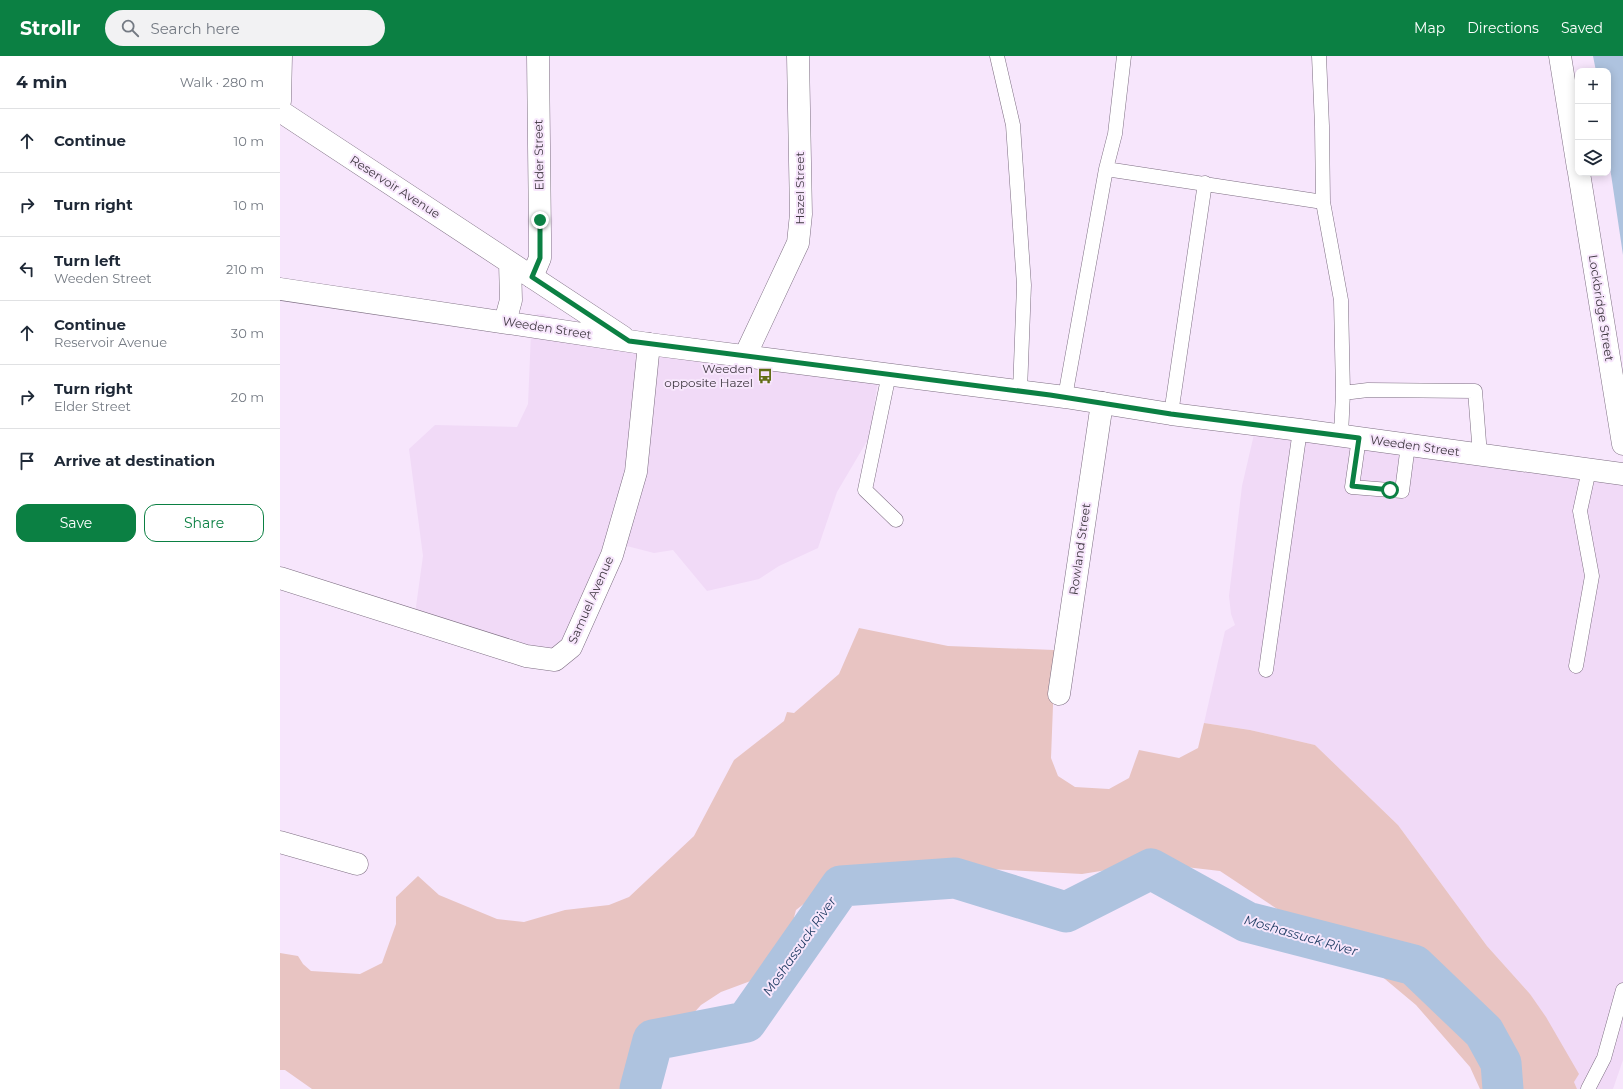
<!DOCTYPE html>
<meta charset="utf-8">
<style>
body{margin:0;font-family:Montserrat,sans-serif;background:#f2f2f3;color:#1f2937}
.controls{position:absolute;right:12px;top:12px;display:grid;overflow:hidden;border-radius:8px;box-shadow:0 2px 10px #0003}
.controls button{width:36px;height:36px;display:grid;place-items:center;padding:0;border:0;border-bottom:1px solid #e0e1e3;background:#fff;color:#1f2937;font:20px sans-serif}
.stop{position:absolute;width:12px;height:12px;margin:-9px;border:3px solid #0b8043;border-radius:50%;background:#fff}
.stop.end{background:#0b8043;border-color:#fff;box-shadow:0 1px 4px #0008}
.list{margin:0;padding:0;list-style:none}
h2{display:flex;justify-content:space-between;align-items:center;height:52px;margin:0;padding:0 16px;font-size:17px}
h2 small{font-size:13px;font-weight:400;color:#747a83}
.list li{display:grid;grid-template-columns:26px 1fr auto;gap:12px;align-items:center;box-sizing:border-box;height:64px;padding:0 16px;border-top:1px solid #e0e1e3}
.list b{display:block;font-size:15px;white-space:nowrap}
.list p{margin:0;font-size:13px;white-space:nowrap;color:#747a83}
.list em{font-size:13px;font-style:normal;color:#747a83}
.actions{display:flex;gap:8px;padding:12px 16px}
.actions a{flex:1;padding:9px 0;border:1px solid #0b8043;border-radius:12px;text-align:center;font-size:14px;color:#0b8043}
.actions .main{background:#0b8043;color:#fff}
.icon{flex:none;width:22px;height:22px;fill:none;stroke:currentColor;stroke-width:2;stroke-linecap:round;stroke-linejoin:round}
.map{position:relative;flex:none;width:1343px;height:1033px;overflow:hidden}
header{display:flex;align-items:center;gap:24px;box-sizing:border-box;height:56px;padding:0 20px;background:#0b8043;color:#fff}
header strong{font-size:19px}
nav{display:flex;gap:22px;margin-inline-start:auto;font-size:14px}
.search{width:280px;height:36px;background:#f2f2f3;display:flex;align-items:center;gap:10px;box-sizing:border-box;padding:0 14px;border-radius:22px;color:#747a83;font-size:15px}
main{display:flex}
aside{flex:1;background:#fff}
.map>svg:first-child{display:block}
</style>
<header>
<strong>Strollr</strong>
<div class="search"><svg class="icon" aria-label="search" viewBox="0 0 24 24"><circle cx="10" cy="10" r="6"/><path d="M15 15l6 6"/></svg>Search here</div>
<nav><a>Map</a><a>Directions</a><a>Saved</a></nav>
</header>
<main>
<aside>
<h2>4 min<small>Walk · 280 m</small></h2>
<ul class="list">
<li><svg class="icon" aria-label="ahead" viewBox="0 0 24 24"><path d="M12 20V5M6 11l6-6 6 6"/></svg><div><b>Continue</b></div><em>10 m</em></li>
<li><svg class="icon" aria-label="right" viewBox="0 0 24 24"><path d="M7 20v-9h11M14 6l5 5-5 5"/></svg><div><b>Turn right</b></div><em>10 m</em></li>
<li><svg class="icon" aria-label="left" viewBox="0 0 24 24"><path d="M17 20v-9H6M10 6l-5 5 5 5"/></svg><div><b>Turn left</b><p>Weeden Street</p></div><em>210 m</em></li>
<li><svg class="icon" aria-label="ahead" viewBox="0 0 24 24"><path d="M12 20V5M6 11l6-6 6 6"/></svg><div><b>Continue</b><p>Reservoir Avenue</p></div><em>30 m</em></li>
<li><svg class="icon" aria-label="right" viewBox="0 0 24 24"><path d="M7 20v-9h11M14 6l5 5-5 5"/></svg><div><b>Turn right</b><p>Elder Street</p></div><em>20 m</em></li>
<li><svg class="icon" aria-label="arrive" viewBox="0 0 24 24"><path d="M6 21V4h12l-3 4 3 4H6"/></svg><div><b>Arrive at destination</b></div></li>
</ul>
<div class="actions"><a class="main">Save</a><a>Share</a></div>
</aside>
<div class="map">
<svg width="1343" height="1033" viewBox="0 0 1343 1033">
<rect width="100%" height="100%" fill="#f7e6fc"/>
<path fill="#f1daf7" d="M257,258H263L363,292L598,323L590,380L557,436L538,492L499,510L479,523L427,535L393,494L374,497L339,488L271,610L134,565L143,500L129,393L155,369L237,371L248,348L251,277Z
M975,374L1343,427V1004L1333,1033H1297L1250,938L1207,890L1118,769L1035,689L970,674L924,667L945,575L955,569L951,558L949,540L962,430Z"/>
<path fill="#e8c4c2" d="M579,572L668,590L774,594L777,600L774,623L771,702L778,720L795,731L829,733L849,722L859,694L899,702L918,692L924,667L970,674L1035,689L1118,769L1207,890L1250,938L1266,961L1299,1018L1294,1026L1297,1033H1200L1190,1011L1136,949L1093,913L1026,872L940,815L871,807L802,818L708,813L571,811L516,854L500,914L441,936L421,949L380,994L366,1033H32L5,1014H0V897L18,900L23,908L31,915L80,918L102,907L116,868V841L138,820L159,839L217,863L244,866L285,854L329,849L349,841L414,780L454,704L504,665L507,656L514,657L559,618Z"/>
<path fill="#aec3df" d="M1313,0H1343V199L1328,98V15H1316Z"/>
<g fill="none" stroke-linecap="round" stroke-linejoin="round">
<path stroke="#aec3df" stroke-width="41" d="M360,1033L373,984L466,966L561,830L675,822L786,856L871,813L967,866L1134,909L1204,976L1221,1007L1223,1033"/>
<g stroke="#7d6e82" stroke-width="15">
<path id="lane" d="M717,0L733,69L744,229L740,335
M1039,0L1042,70L1043,146L1061,244L1063,337L1061,379
M826,113L835,78L844,0
M609,318L585,434L616,464
M1063,337L1088,334L1195,335L1200,399
M785,341L826,113L1043,146
M891,358L925,127
M1079,382L1072,431L1122,435L1128,389
M1296,610L1312,520L1300,455L1309,414
M986,614L1020,374
M1308,1033L1324,1002L1343,934"/>
</g>
<g stroke="#7d6e82" stroke-width="23">
<path id="street" d="M1280,0L1298,112
M0,45L1,0
M1299,117L1343,388
M252,221L260,202V179L258,0
M465,300L518,187L521,158L518,0
M0,522L246,600L275,604L291,591L332,499L356,416L369,288
M779,638L822,347
M0,786L77,808"/>
</g>
<g stroke="#7d6e82" stroke-width="23">
<path id="secondary" d="M0,55L343,281
M0,233L369,288L785,341L891,358L1020,374L1343,418
M225,266L231,244L230,207"/>
</g>
<use href="#lane" stroke="#fff" stroke-width="14"/>
<use href="#street" stroke="#fff" stroke-width="22"/>
<use href="#secondary" stroke="#fff" stroke-width="22"/>
</g>
<g fill="none" stroke-linecap="round" stroke-linejoin="round">
<path stroke="#0b8043" stroke-width="5" d="M260,164V202L252,221L349,285L770,339L891,358L1079,382L1072,430L1110,434"/>
</g>
<defs>
<g id="bus-bare" transform="scale(1.2)"><path d="M-5-6H5V4H4V6H2V4H-2V6H-4V4H-5ZM-3.5-4V0h7V-4ZM-3.5 1.2v1.5H-2V1.2ZM2 1.2v1.5H3.5V1.2Z" fill="#626d14" stroke="#f7e6fc" stroke-width="2.5" paint-order="stroke"/></g>
</defs>
<g fill-rule="evenodd">
<use href="#bus-bare" x="485" y="320"/>
</g>
<g text-anchor="middle" stroke-width="4" stroke-linejoin="round" paint-order="stroke">
<g font-size="12" fill="#403942" stroke="#f7e6fc">
<text transform="translate(259 99) rotate(-91)" y="4">Elder Street</text>
<text transform="translate(115 131) rotate(33)" y="4">Reservoir Avenue</text>
<text transform="translate(520 132) rotate(-90)" y="4">Hazel Street</text>
<text transform="translate(1321 252) rotate(81)" y="4">Lockbridge Street</text>
<text transform="translate(267 272) rotate(9)" y="4">Weeden Street</text>
<text transform="translate(1135 390) rotate(8)" y="4">Weeden Street</text>
<text transform="translate(800 493) rotate(-82)" y="4">Rowland Street</text>
<text transform="translate(311 544) rotate(-66)" y="4">Samuel Avenue</text>
</g>
<g font-size="12" fill="#403942" stroke="#f7e6fc" text-anchor="end">
<text x="473" y="317">Weeden<tspan x="473" dy="14">opposite Hazel</tspan></text>
</g>
<g font-size="13" font-style="italic" fill="#213e65" stroke="#f7e6fc">
<text transform="translate(1021 879) rotate(16)" y="5">Moshassuck River</text>
<text transform="translate(519 890) rotate(-55)" y="5">Moshassuck River</text>
</g>
</g>
</svg>
<div class="controls">
<button>+</button>
<button>−</button>
<button><svg class="icon" aria-label="layers" viewBox="0 0 24 24"><path d="M12 4l9 5-9 5-9-5zM3 14l9 5 9-5"/></svg></button>
</div>
<div class="stop" style="left:1110px;top:434px"></div>
<div class="stop end" style="left:260px;top:164px"></div>
</div>
</main>
